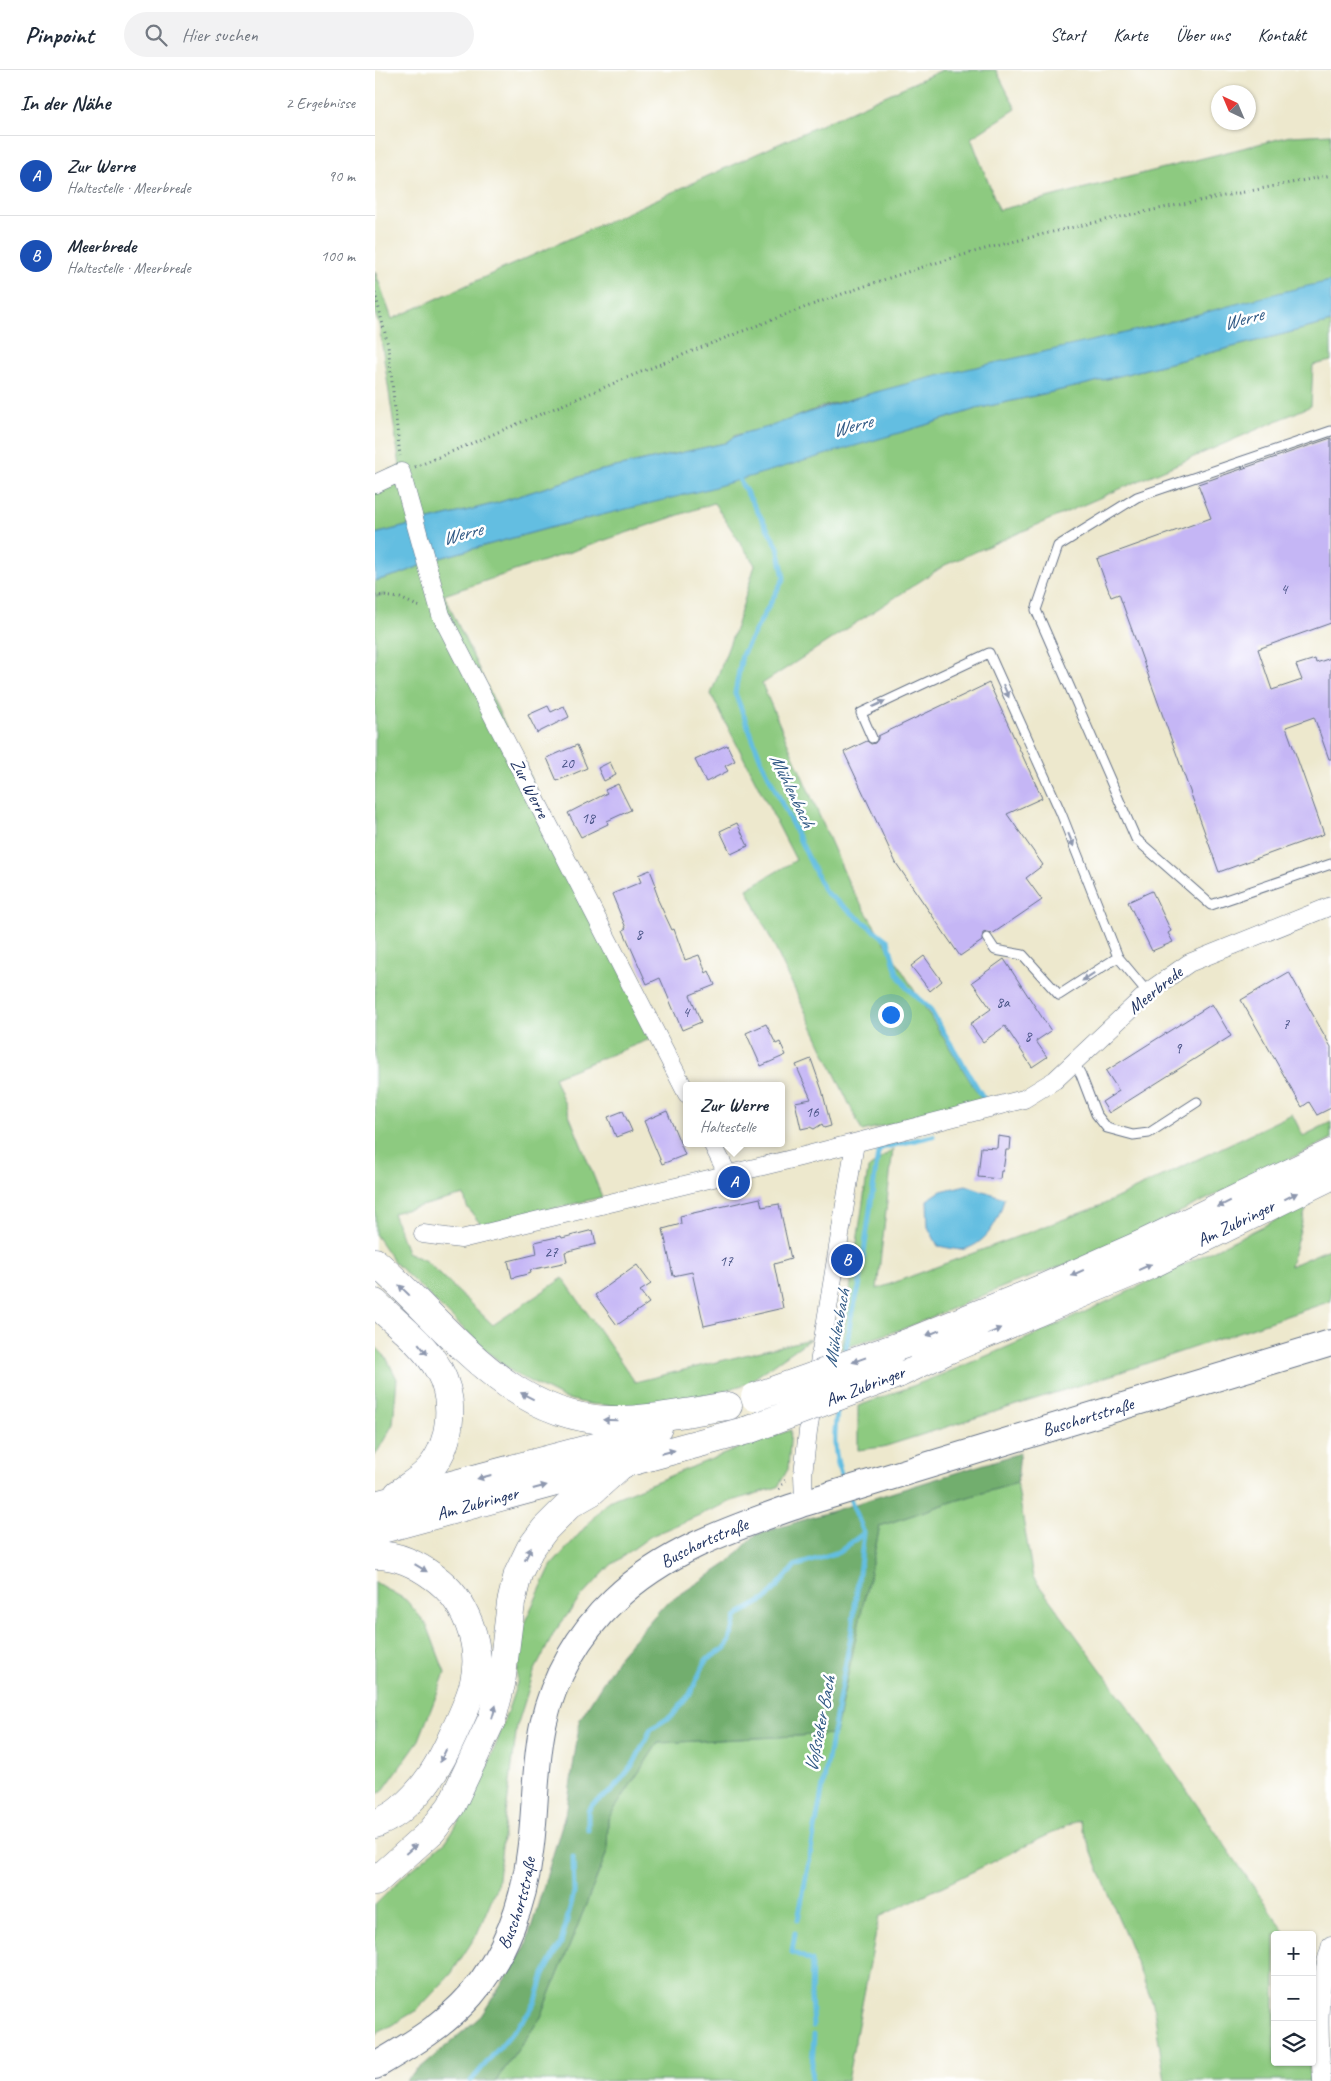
<!DOCTYPE html>
<html lang="de">
<meta charset="utf-8">
<style>
body{margin:0;font-family:Caveat,sans-serif;background:#f2f2f3;color:#1f2937}
.controls{position:absolute;right:15px;bottom:15px;display:grid;overflow:hidden;border-radius:5px;box-shadow:0 1px 4px #0004}
.controls button{width:45px;height:45px;display:grid;place-items:center;padding:0;border:0;border-bottom:1px solid #e0e1e3;background:#fff;color:#1f2937;font:25px sans-serif}
.compass{position:absolute;left:836px;top:15px;width:45px;height:45px;border-radius:50%;background:#fff;box-shadow:0 1px 4px #0004;rotate:316deg}
.you{position:absolute;left:515px;top:944px;width:18px;height:18px;margin:-12px;border:4px solid #fff;border-radius:50%;background:#1a73e8;box-shadow:0 0 0 8px #1a73e833}
.badge{display:grid;place-items:center;width:32px;height:32px;border-radius:50%;background:#b45309;color:#fff;font-size:16px;font-weight:700}
.pin{position:absolute;translate:-50% -50%;border:2px solid #fff;box-shadow:0 1px 5px #0006}
.popup{position:absolute;left:308px;top:1012px;width:102px;height:65px;box-sizing:border-box;display:grid;place-content:center;border-radius:5px;background:#fff;filter:drop-shadow(0 1px 4px #0005);font-size:16px;white-space:nowrap;color:#747a83}
.popup b{font-size:19px;color:#1f2937}
.popup::after{content:'';position:absolute;left:50%;top:100%;margin-left:-10px;border:10px solid transparent;border-top-color:#fff}
.list{margin:0;padding:0;list-style:none}
h2{display:flex;justify-content:space-between;align-items:center;height:65px;margin:0;padding:0 20px;font-size:21px}
h2 small{font-size:16px;font-weight:400;color:#747a83}
.list li{display:grid;grid-template-columns:32px 1fr auto;gap:15px;align-items:center;box-sizing:border-box;height:80px;padding:0 20px;border-top:1px solid #e0e1e3}
.list b{display:block;font-size:19px;white-space:nowrap}
.list p{margin:0;font-size:16px;white-space:nowrap;color:#747a83}
.list em{font-size:16px;font-style:normal;color:#747a83}
.icon{flex:none;width:28px;height:28px;fill:none;stroke:currentColor;stroke-width:2;stroke-linecap:round;stroke-linejoin:round}
.map{position:relative;flex:none;width:956px;height:2011px;overflow:hidden}
header{display:flex;align-items:center;gap:30px;box-sizing:border-box;height:70px;padding:0 25px;background:#fff;border-bottom:1px solid #e0e1e3}
header strong{font-size:24px}
nav{display:flex;gap:28px;margin-inline-start:auto;font-size:18px}
.search{width:350px;height:45px;background:#f2f2f3;display:flex;align-items:center;gap:12px;box-sizing:border-box;padding:0 18px;border-radius:28px;color:#747a83;font-size:19px}
main{display:flex}
aside{flex:1;background:#fff}
.map>svg:first-child{display:block}
</style>
<header>
<strong>Pinpoint</strong>
<div class="search"><svg class="icon" aria-label="search" viewBox="0 0 24 24"><circle cx="10" cy="10" r="6"/><path d="M15 15l6 6"/></svg>Hier suchen</div>
<nav><a>Start</a><a>Karte</a><a>Über uns</a><a>Kontakt</a></nav>
</header>
<main>
<aside>
<h2>In der Nähe<small>2 Ergebnisse</small></h2>
<ul class="list">
<li><span class="badge" style="background:#1a4fb4">A</span><div><b>Zur Werre</b><p>Haltestelle · Meerbrede</p></div><em>90 m</em></li>
<li><span class="badge" style="background:#1a4fb4">B</span><div><b>Meerbrede</b><p>Haltestelle · Meerbrede</p></div><em>100 m</em></li>
</ul>
</aside>
<div class="map">
<svg width="956" height="2011" viewBox="0 0 956 2011">
<rect width="100%" height="100%" fill="#fff"/>
<filter id="ink" filterUnits="userSpaceOnUse"><feTurbulence type="fractalNoise" baseFrequency=".02" numOctaves="2"/><feDisplacementMap in="SourceGraphic" scale="10" xChannelSelector="R" yChannelSelector="G"/><feConvolveMatrix kernelMatrix="1 2 1 2 8 2 1 2 1" color-interpolation-filters="sRGB"/></filter>
<filter id="wash" filterUnits="userSpaceOnUse"><feTurbulence type="fractalNoise" baseFrequency=".0096" numOctaves="4" result="noise"/><feDisplacementMap in="SourceGraphic" scale="20" xChannelSelector="R" yChannelSelector="G"/><feGaussianBlur stdDeviation="1.12" result="paint"/><feColorMatrix in="noise" values="0 0 0 0 0 0 0 0 0 0 0 0 0 0 0 0 0 1.4 0 .05"/><feComposite in="paint" operator="in"/></filter>
<g filter="url(#wash)">
<rect width="100%" height="100%" fill="#ede8cd"/>
<path fill="#8dca80" stroke="#547c6f" d="M567,0H621L641,39L596,68L624,140L915,66L956,64V211L753,263L506,321L446,337L399,356L361,365L350,373L223,401L122,433L0,464V405L25,396L4,255L0,243V201L17,249Z
M956,252V291L938,295L936,336L570,495L387,614L475,816L608,1032L487,1061L372,819L421,790L336,624L362,554L380,495L339,433L69,525L278,968L179,1007L227,1127L107,1156L92,1137L89,1125L18,1143L32,1182L51,1191L118,1255L188,1208L260,1312L435,1269L371,1314L334,1325L293,1334L257,1337L214,1334L188,1328L140,1304L114,1283L20,1193L0,1164V527L10,524L0,526V511L28,503L61,489L541,358L601,339L704,316Z
M917,1044L928,1066L956,1052V1069L712,1187L633,1215L533,1257L466,1279L493,1099L518,1079L502,1219L727,1135Z
M932,1135L915,1196L956,1178V1231L743,1303L508,1377L483,1380V1336C638,1282 784,1206 932,1135Z
M0,1276L11,1287L22,1309L18,1354L0,1386Z
M416,1360L413,1399L403,1417L357,1431L276,1466L236,1495L207,1526L180,1561L159,1602L142,1656L122,1816L102,1864L76,1904L42,1940L0,1965V1835L28,1807L71,1771L101,1725L122,1672L142,1613L145,1562L176,1496L233,1431L369,1376Z
M642,1413L658,1507L770,1660L912,1865H900V1992H934L935,2011H790L778,1934L704,1750L504,1847L472,2011H121L166,1947L232,1782L233,1749L283,1673L460,1664L505,1456L583,1430Z
M0,1512L31,1530L52,1555L70,1603L44,1670L7,1722L0,1724Z"/>
<path fill="#72ae6e" stroke="#466e66" d="M645,1383L642,1413L583,1430L505,1456L460,1664L283,1673L233,1749L232,1782L166,1947L121,2011H30L106,1946L150,1878L192,1738L205,1649L245,1585L289,1535L353,1493L380,1465Z"/>
<path fill="#63bee1" stroke="#3f76a0" d="M956,211V252L704,316L601,339L541,358L333,419L174,458L61,489L28,503L0,511V464L122,433L223,401L350,373C368,359 383,362 402,354C513,312 635,291 750,263C819,247 887,225 956,211Z
M591,1115L629,1128C625,1149 612,1173 590,1179C583,1181 571,1177 563,1176L553,1157L552,1130L566,1121Z"/>
<g fill="none" stroke-linecap="round" stroke-linejoin="round">
<path stroke="#63bee1" stroke-width="5" d="M361,404L403,477L409,508L367,585L360,623L386,690L450,822L513,871L522,903L532,918L554,938L609,1029
M470,1286L476,1246L484,1218L503,1083L506,1078L558,1066
M463,1336C458,1367 458,1384 469,1413
M213,1760V1741L218,1734L237,1721L259,1693L276,1659L298,1645L315,1624L331,1590L349,1579L355,1571L361,1548L366,1543L391,1529L420,1496L464,1482L489,1463
M423,1850L477,1560L489,1463L474,1426
M420,1863L417,1882L437,1891L436,1928L438,1956
M96,2011L152,1945L161,1931L169,1904L186,1873L199,1823L198,1787
M436,2011L439,1965"/>
</g>
<g id="blocks">
<path fill="#c5b6f5" d="M956,368V553L883,579L897,620L927,610L921,595L940,589L941,593L956,588V689H954L939,647L911,657L949,764L844,802L744,524L736,527L722,489L836,448L823,414Z
M614,613L667,728L632,744L668,795L651,808L667,830L617,864L612,862L608,863L607,871L585,886L521,793L469,682L492,671L496,674L500,673L503,669V666Z
M173,636L176,642L189,636L194,647L162,663L153,645Z
M202,675L212,698L182,711L172,688Z
M352,675L360,691L350,696L353,701L331,712L320,690Z
M235,692L241,705L229,711L223,698Z
M243,714L256,740L232,751L233,754L206,767L193,743L232,723L230,720Z
M362,753L373,776L356,784L345,761Z
M275,800L281,815L279,816L283,827L282,828L297,860L299,859L310,890L324,885L331,903L334,901L340,915L315,925L326,952L307,960L285,908L272,914L248,860L251,858L237,824L266,812L263,805Z
M777,821L796,861L793,863L798,872L777,881L753,832Z
M549,886L567,911L555,921L536,896Z
M629,889L676,961L661,971L672,987L657,997L630,956L608,972L595,954L616,939L597,912Z
M914,902L956,977V1038L942,1045L934,1032L927,1037L866,930Z
M837,934L856,966L734,1043L727,1032L744,1021L731,1001Z
M391,954L401,974L405,972L411,985L386,996L371,963Z
M436,989L447,1020L456,1056L449,1058L447,1054L439,1059L435,1057L426,1059L420,1032L436,1029L421,995Z
M248,1041L257,1061L241,1067L233,1047Z
M292,1041L310,1085L287,1094L269,1051Z
M623,1066L636,1068L635,1080H631L628,1101H626L625,1109L603,1107L606,1077L622,1078Z
M385,1128L387,1137L404,1134L416,1189L399,1194L408,1238L329,1256L317,1202L298,1206L288,1159L306,1154L305,1146Z
M218,1160L221,1174L190,1182L192,1192L155,1200L156,1203L137,1208L133,1191L162,1184L160,1172L186,1166L187,1168Z
M262,1195L276,1214L265,1221L274,1233L242,1255L220,1225Z"/>
</g>
</g>
<g filter="url(#ink)">
<use href="#blocks" fill-opacity="0" stroke="#647085" stroke-width="1"/>
<g fill="none" stroke-linecap="round" stroke-linejoin="round">
<g stroke="#647085" stroke-width="11">
<path id="lane" d="M956,361L762,427L683,476L661,540L761,769L836,835L956,794
M497,668L486,643L614,583L686,743L743,887L684,925L648,885L620,880L612,868
M743,887L773,923
M699,992L706,1005L721,1044L732,1058L758,1065L774,1063L822,1032"/>
</g>
<g stroke="#647085" stroke-width="19">
<path id="street" d="M0,414L26,402L66,545L312,1024
M337,1073L352,1103
M48,1164L86,1169L425,1087L649,1029L680,1010L777,919L814,893L956,836
M429,1433L428,1404L433,1361L480,1073
M947,2011C944,1965 941,1919 956,1875"/>
</g>
<g stroke="#647085" stroke-width="28">
<g id="secondary">
<path id="s1" d="M0,1996C34,1976 69,1956 96,1925C130,1885 149,1834 155,1782C161,1740 159,1697 168,1655C178,1608 204,1563 239,1530C292,1479 361,1457 429,1433L956,1273"/>
</g>
</g>
<g stroke="#647085" stroke-width="29">
<g id="highway">
<path d="M0,1192C70,1252 131,1347 233,1350C273,1351 313,1342 353,1336"/>
<path d="M0,1233C21,1253 49,1274 64,1300C81,1331 77,1377 51,1403C43,1411 32,1417 23,1424"/>
<path d="M530,1274L668,1218L767,1174L956,1083"/>
<path id="s2" d="M523,1304L575,1279L775,1195L956,1106"/>
<path d="M0,1435L224,1376L283,1358"/>
<path id="s3" d="M0,1461L373,1360"/>
<path d="M0,1485C23,1485 41,1494 59,1507C90,1529 108,1574 99,1612C95,1630 86,1648 78,1665C65,1694 51,1718 26,1739C19,1746 9,1750 0,1754"/>
<path d="M0,1812L57,1761L76,1736L117,1649L126,1614L136,1533L143,1504L155,1479L170,1459L195,1434L216,1422L246,1395"/>
</g>
</g>
<path stroke="#647085" stroke-width="3" stroke-dasharray="1 4" stroke-linecap="butt" d="M0,223L13,275L25,386
M40,397C201,330 361,258 526,204C666,158 812,134 956,105
M0,525L25,528L47,538
M404,1419L412,1408"/>
<use href="#lane" stroke="#fff" stroke-width="9"/>
<use href="#street" stroke="#fff" stroke-width="18"/>
<use href="#secondary" stroke="#fff" stroke-width="26"/>
<use href="#highway" stroke="#fff" stroke-width="28"/>
<g stroke="#647085" stroke-width="29" stroke-linecap="butt">
<path id="highway-bridge" d="M380,1327L530,1274
M373,1360L523,1304"/>
</g>
<use href="#highway-bridge" stroke="#fff" stroke-width="28"/>
</g>
<defs><path id="oneway-solid" d="M-6-.8H1V-3.2L6.5 0L1 3.2V.8H-6Z" transform="scale(1.25)"/></defs>
<g fill="#8d97ae">
<use href="#oneway-solid" transform="translate(631 621) rotate(66)"/>
<use href="#oneway-solid" transform="translate(504 634) rotate(-25)"/>
<use href="#oneway-solid" transform="translate(696 770) rotate(68)"/>
<use href="#oneway-solid" transform="translate(713 907) rotate(147)"/>
<use href="#oneway-solid" transform="translate(916 1126) rotate(-27)"/>
<use href="#oneway-solid" transform="translate(849 1134) rotate(154)"/>
<use href="#oneway-solid" transform="translate(770 1197) rotate(-24)"/>
<use href="#oneway-solid" transform="translate(702 1203) rotate(156)"/>
<use href="#oneway-solid" transform="translate(29 1220) rotate(-136)"/>
<use href="#oneway-solid" transform="translate(620 1261) rotate(-23)"/>
<use href="#oneway-solid" transform="translate(558 1263) rotate(158)"/>
<use href="#oneway-solid" transform="translate(48 1279) rotate(51)"/>
<use href="#oneway-solid" transform="translate(484 1290) rotate(160)"/>
<use href="#oneway-solid" transform="translate(152 1326) rotate(-153)"/>
<use href="#oneway-solid" transform="translate(235 1350) rotate(-178)"/>
<use href="#oneway-solid" transform="translate(293 1382) rotate(-15)"/>
<use href="#oneway-solid" transform="translate(109 1407) rotate(165)"/>
<use href="#oneway-solid" transform="translate(165 1417) rotate(-15)"/>
<use href="#oneway-solid" transform="translate(153 1484) rotate(-64)"/>
<use href="#oneway-solid" transform="translate(46 1498) rotate(31)"/>
<use href="#oneway-solid" transform="translate(119 1642) rotate(-74)"/>
<use href="#oneway-solid" transform="translate(68 1686) rotate(115)"/>
<use href="#oneway-solid" transform="translate(36 1779) rotate(-41)"/>
</g>
</g>
<g text-anchor="middle" stroke-width="5" stroke-linejoin="round" paint-order="stroke">
<g font-size="15" fill="#465184">
<text x="909" y="524">4</text>
<text x="192" y="698">20</text>
<text x="213" y="753">18</text>
<text x="264" y="869">8</text>
<text x="628" y="937">8a</text>
<text x="311" y="947">4</text>
<text x="911" y="959">7</text>
<text x="653" y="971">8</text>
<text x="803" y="983">9</text>
<text x="437" y="1047">16</text>
<text x="176" y="1187">27</text>
<text x="351" y="1196">17</text>
</g>
<g font-size="18" fill="#1b2f5e" stroke="#fff">
<text transform="translate(155 718) rotate(63)" y="6">Zur Werre</text>
<text transform="translate(780 920) rotate(-39)" y="6">Meerbrede</text>
<text dy="6" stroke="none"><textPath href="#s2" startOffset="370">Am Zubringer</textPath></text>
<text transform="translate(490 1316) rotate(-21)" y="6">Am Zubringer</text>
<text dy="6" stroke="none"><textPath href="#s1" startOffset="1062">Buschortstraße</textPath></text>
<text dy="6" stroke="none"><textPath href="#s3" startOffset="106">Am Zubringer</textPath></text>
<text dy="6" stroke="none"><textPath href="#s1" startOffset="658">Buschortstraße</textPath></text>
<text dy="6" stroke="none"><textPath href="#s1" startOffset="224">Buschortstraße</textPath></text>
</g>
<g font-size="19" font-style="italic" fill="#315a85" stroke="#fff">
<text transform="translate(868 248) rotate(-15)" y="7">Werre</text>
<text transform="translate(477 355) rotate(-15)" y="7">Werre</text>
<text transform="translate(87 463) rotate(-15)" y="7">Werre</text>
<text transform="translate(418 720) rotate(64)" y="7">Mühlenbach</text>
<text transform="translate(461 1258) rotate(-80)" y="7">Mühlenbach</text>
<text transform="translate(444 1654) rotate(-79)" y="7">Voßsieker Bach</text>
</g>
</g>
</svg>
<div class="controls">
<button>+</button>
<button>−</button>
<button><svg class="icon" aria-label="layers" viewBox="0 0 24 24"><path d="M12 4l9 5-9 5-9-5zM3 14l9 5 9-5"/></svg></button>
</div>
<svg class="compass" viewBox="-18 -18 36 36"><path d="M0-13l5 13h-10z" fill="#e53935"/><path d="M0 13l5-13h-10z" fill="#747a83"/></svg>
<div class="you"></div>
<div class="pin badge" style="left:359px;top:1112px;background:#1a4fb4">A</div>
<div class="popup"><b>Zur Werre</b>Haltestelle</div>
<div class="pin badge" style="left:472px;top:1190px;background:#1a4fb4">B</div>
</div>
</main>
